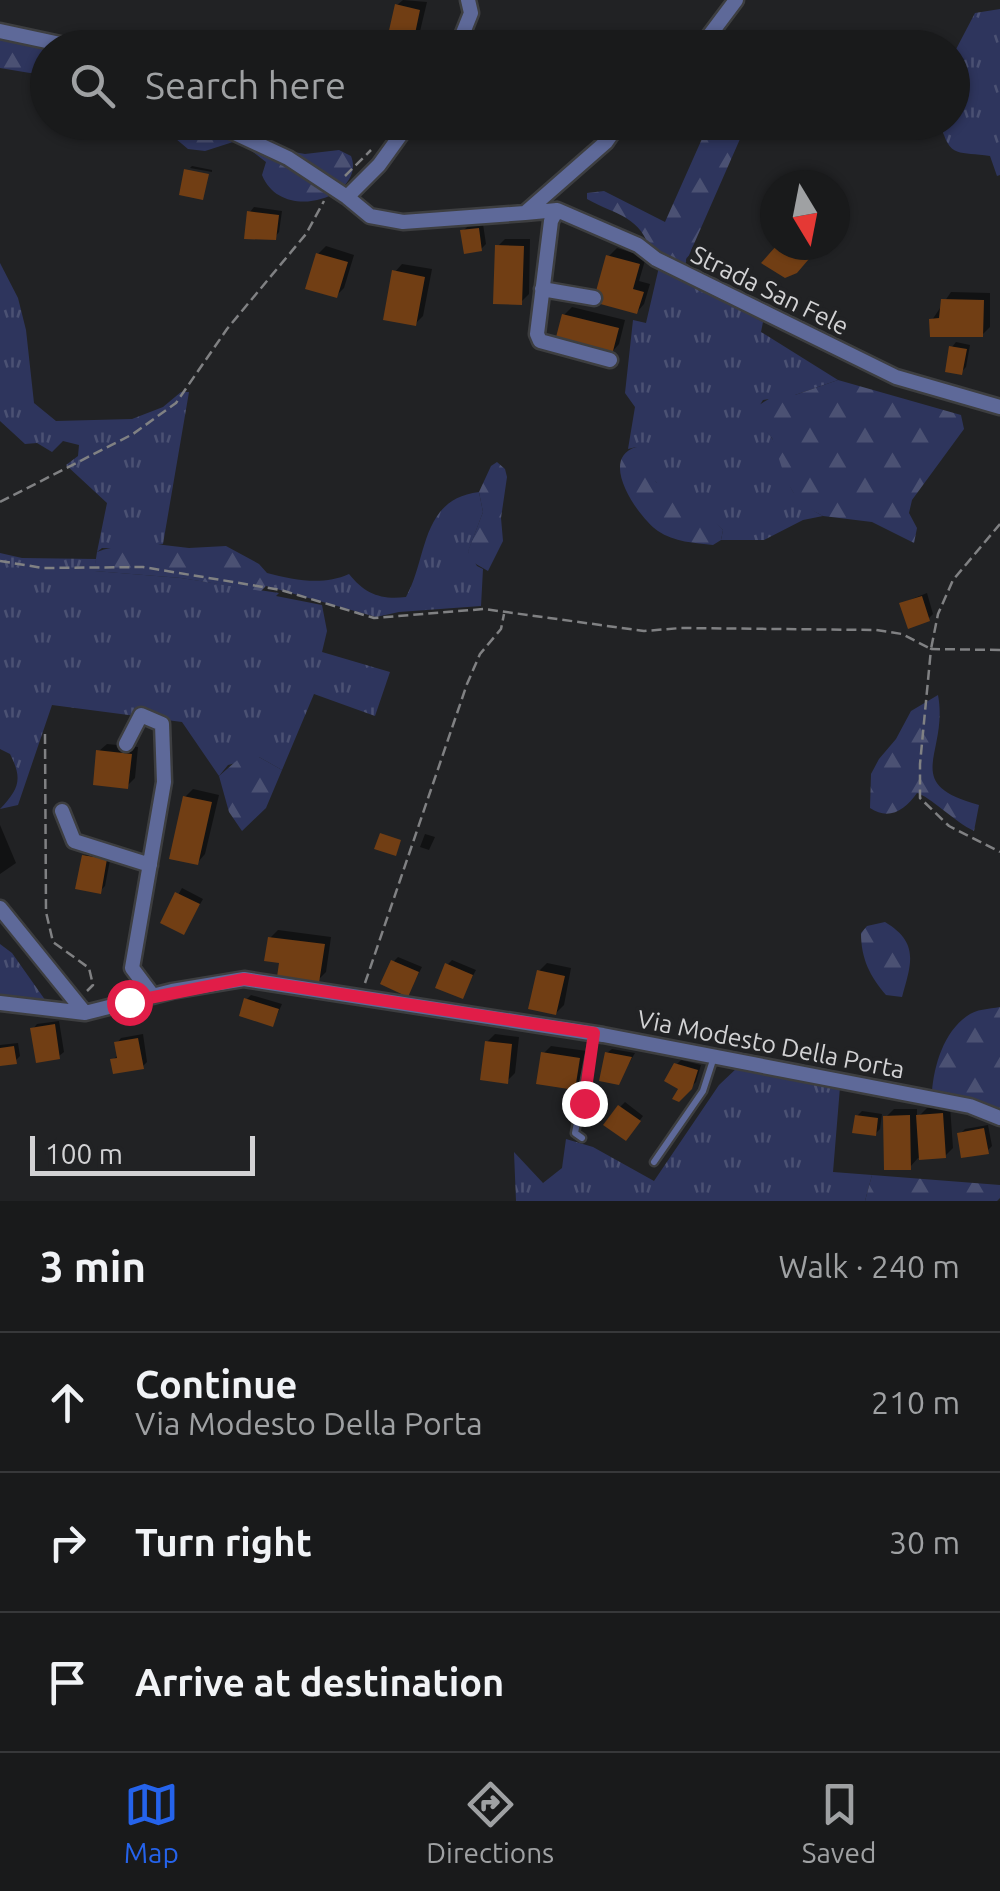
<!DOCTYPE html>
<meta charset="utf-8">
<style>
body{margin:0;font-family:Ubuntu,sans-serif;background:#262728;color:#f1f3f6}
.compass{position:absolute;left:760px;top:170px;width:90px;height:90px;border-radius:50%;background:#191a1b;box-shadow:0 2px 8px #0004;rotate:170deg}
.scale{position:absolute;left:30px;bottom:25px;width:225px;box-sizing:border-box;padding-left:10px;border:5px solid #d2d2d4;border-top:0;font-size:28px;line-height:35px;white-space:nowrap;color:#d2d2d4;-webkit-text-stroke:8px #212224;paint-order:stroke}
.stop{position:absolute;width:30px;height:30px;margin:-22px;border:8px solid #e11d48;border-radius:50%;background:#fff}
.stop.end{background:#e11d48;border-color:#fff;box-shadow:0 2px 10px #0008}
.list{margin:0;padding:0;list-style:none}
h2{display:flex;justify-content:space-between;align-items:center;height:130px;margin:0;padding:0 40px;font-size:42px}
h2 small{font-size:32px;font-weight:400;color:#9fa1a3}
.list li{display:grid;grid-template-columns:65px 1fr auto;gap:30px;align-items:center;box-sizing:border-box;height:140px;padding:0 40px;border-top:2px solid #37383a}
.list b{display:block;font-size:38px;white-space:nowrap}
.list p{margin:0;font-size:32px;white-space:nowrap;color:#9fa1a3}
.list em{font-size:32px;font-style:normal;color:#9fa1a3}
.icon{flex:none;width:55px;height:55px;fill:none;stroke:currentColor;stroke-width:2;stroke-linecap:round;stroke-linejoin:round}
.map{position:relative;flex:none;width:1000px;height:1201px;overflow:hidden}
.search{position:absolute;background:#191a1b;box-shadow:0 2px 8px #0004;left:30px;right:30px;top:30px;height:110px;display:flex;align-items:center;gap:25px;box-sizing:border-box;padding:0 35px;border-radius:55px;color:#9fa1a3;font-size:38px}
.sheet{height:550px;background:#191a1b}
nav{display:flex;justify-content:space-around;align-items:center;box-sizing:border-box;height:140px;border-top:2px solid #37383a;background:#191a1b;font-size:28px;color:#9fa1a3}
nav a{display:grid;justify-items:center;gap:5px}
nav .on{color:#2563eb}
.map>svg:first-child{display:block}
</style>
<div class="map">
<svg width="1000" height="1201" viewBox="0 0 1000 1201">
<defs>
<pattern id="grass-tufts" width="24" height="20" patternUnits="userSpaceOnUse" patternTransform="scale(2.5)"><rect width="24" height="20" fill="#2e355d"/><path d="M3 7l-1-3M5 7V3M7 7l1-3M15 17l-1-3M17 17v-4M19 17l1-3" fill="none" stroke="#4b5173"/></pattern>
<pattern id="forest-firs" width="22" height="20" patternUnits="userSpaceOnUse" patternTransform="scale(2.5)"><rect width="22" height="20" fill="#2e355d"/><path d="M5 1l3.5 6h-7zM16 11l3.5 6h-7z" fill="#4b5173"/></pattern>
</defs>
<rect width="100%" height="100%" fill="#212224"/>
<path fill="url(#grass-tufts)" d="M1000,9V175L997,176L990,156C961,151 948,160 941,123L952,122L953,55L975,13Z
M0,263L18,298L26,330L34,403L56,421L132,419L163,407L181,392H189L163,544L136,549L102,548L97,552L107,503L66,465L78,456L79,445L63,441L52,452L37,443L25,444L0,421Z
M659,267L763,322L761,332L838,380L795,395L763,400L753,416C759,423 768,431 773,440C793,477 779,493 823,516L803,520L764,540H721L723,530C705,510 674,503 656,482C649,474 644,458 636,447L628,449L635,407L625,393L633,320L646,323Z
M479,492L483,512L468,552L477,566L483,569L481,606L399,612L376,617L266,586L267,573C294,580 323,586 349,574C365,594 381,600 406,597C428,558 420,499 479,492Z
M0,553L22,558L96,559L95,571L181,578L279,593L276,596L322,605L327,631L322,652L390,672L375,716L314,694L282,770L259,757L228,765L219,776L182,722L52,705L18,805L0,809C19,789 23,779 10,754L0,749Z
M0,944L12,953L48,1004L0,999Z
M738,1067L840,1087L833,1172L872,1175L865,1201H516L514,1152L543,1183L562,1168L566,1139L593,1147L654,1181L719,1085Z"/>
<path fill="url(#forest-firs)" d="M0,34L48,48L47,72L30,73L0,68Z
M157,123H207L288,151L305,154L339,150L351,156C367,196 282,225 262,175L266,162L249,149L233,142L205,151L188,149Z
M709,123H747L683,269L651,253C641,216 618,216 587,199V193L604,191L665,222Z
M838,380L961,415L964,429L912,500L909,513L917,528L914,543L872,522L823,516L800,504L786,480L772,438L752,416V409L779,393L795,395Z
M636,447L642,449L656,482L714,520L723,530L721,540L713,545C695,543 674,542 658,531C639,518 597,459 636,447Z
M497,462L505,469L507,477L501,518L503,541L488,571L469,560L468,551L483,512L479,492L491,466Z
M155,544L189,548L226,546L259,564L267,573L269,583L261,591L181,578L94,571L97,552C115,544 136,549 155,544Z
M938,695C949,754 899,784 979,805L974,831C955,822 929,796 917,793C905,810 889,821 870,808L871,774L879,759L896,739L911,711Z
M242,756L259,757L282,770L266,808L242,831L229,812L219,776Z
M885,922C920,943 911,964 902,997L886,995C870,976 861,959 861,933L867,926Z
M1000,1007V1113L965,1098L932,1092C934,1065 944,1032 967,1016C976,1009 989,1009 1000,1007Z
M872,1175L1000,1185V1198L997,1201H865Z"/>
<path fill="#0007" d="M403,0L427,2L416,48H397V5Z
M192,166L212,170V172L190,168Z
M254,207L282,211L279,232L275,237L250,212Z
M483,224L486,244L481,249L463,231L468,226Z
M505,239H530L529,294L521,302L497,247Z
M326,246L354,255L344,288L336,296L318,254Z
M617,248L646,257L639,281L650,284L644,304L637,312L609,256Z
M402,264L432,269L423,316L415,324L395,272Z
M951,292L990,293V327L982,335L932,320Z
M572,307L625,320L619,344L612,352L564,315Z
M956,342L970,345L966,367L961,372L952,347Z
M927,593L933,614L928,619L902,603Z
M107,744L138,747L135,778L127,786L99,751Z
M193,789L219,795L205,854L198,862L185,797Z
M0,825L16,863L0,874Z
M425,834L435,837L429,850L420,847Z
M89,851L111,855L105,886L100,891L84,856Z
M182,888L203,899L184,932L163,922Z
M278,930L331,937L326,972L318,980L281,961L270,938Z
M398,957L422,967L408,994L394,961Z
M452,960L476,970L462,996L447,965Z
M547,963L571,968L564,1005L556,1013L539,971Z
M251,995L282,1004L273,1024L246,1000Z
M59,1021L64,1052L59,1056L33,1029L37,1024Z
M143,1034L147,1062L143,1066L113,1060L119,1054L117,1043L121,1038Z
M495,1034L519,1037L515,1073L507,1081L487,1042Z
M18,1043L20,1056L15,1061L0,1064V1045Z
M551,1046L587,1051L582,1079L574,1087L543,1054Z
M612,1049L635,1053L618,1082L607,1053Z
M681,1060L701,1065L696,1082L679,1099L681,1088L676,1065Z
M625,1102L643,1116L630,1133L620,1107Z
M950,1106L953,1148L945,1156L918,1158L910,1167L886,1117L894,1109H917V1118L927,1108Z
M862,1111L882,1114L880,1129L875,1134L857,1116Z
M988,1125L992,1146L987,1151L960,1134L965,1129Z"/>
<path fill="#713e14" d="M395,4L420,10L412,48H385Z
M184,169L209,174L203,200L179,195Z
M247,211L279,215L276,240L244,239Z
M479,228L482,251L464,254L460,230Z
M495,245L524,246L522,305L493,304Z
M777,245H809L807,248L814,253L797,273L785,278L761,263Z
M316,253L348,262L337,298L305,289Z
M606,255L640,264L633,289L644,292L637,314L593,302Z
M392,270L425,277L416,326L383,320Z
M941,299L984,300L983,337H930L929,319L939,318Z
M562,314L619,328L612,355L555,341Z
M949,346L967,349L962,375L945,372Z
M922,596L930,621L908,629L899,603Z
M96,750L132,754L128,789L93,785Z
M183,796L212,802L198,865L169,859Z
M380,833L401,840L396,856L374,849Z
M82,855L107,859L101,894L75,889Z
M175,892L200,904L184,935L160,923Z
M268,937L325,944L319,983L277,977L279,963L264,961Z
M391,960L419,972L408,997L380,984Z
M445,963L473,975L463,999L435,988Z
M537,970L565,976L556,1015L528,1009Z
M244,998L279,1009L273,1027L239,1016Z
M55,1024L60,1059L36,1063L30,1028Z
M138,1038L144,1069L113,1074L110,1059L117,1058L114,1042Z
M485,1041L512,1044L508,1084L480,1080Z
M14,1046L17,1064L0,1066V1048Z
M541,1052L580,1058L575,1090L536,1084Z
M605,1052L632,1057L619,1085L599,1081Z
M674,1063L698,1070L692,1089L679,1102L672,1099L678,1089L664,1081Z
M618,1105L641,1121L626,1141L603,1125Z
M943,1113L946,1158L919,1160L916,1115Z
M855,1115L878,1118L876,1136L852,1133Z
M910,1115L911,1170H884L883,1116Z
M984,1128L989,1154L961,1158L957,1133Z"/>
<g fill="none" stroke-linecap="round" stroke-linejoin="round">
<g stroke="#3d3e40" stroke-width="11">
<path id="service" d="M582,1138L575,1133L594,1034
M654,1162L703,1091L714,1057"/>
</g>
<g stroke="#3d3e40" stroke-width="19">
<path id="minor" d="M0,31L79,48
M457,48L471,13L468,0
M700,48L736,0
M211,122L288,158L347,197L370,216L403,222L525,213L606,142L620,122
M347,197L379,165L410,122
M557,210L551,221L537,334L540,341L610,360
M525,213L557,210L638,245L656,259L896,377L1000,407
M542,289L594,298
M126,744L141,715L162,724L164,782L132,968L153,996
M62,811L74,841L150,865
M0,908L85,1013
M0,1003L85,1013L172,991L244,979L603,1035L970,1106L1000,1118"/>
</g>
<path stroke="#808183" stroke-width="2.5" stroke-dasharray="10 5" stroke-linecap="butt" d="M379,139L386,122
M345,176L371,150
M0,502L133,434L176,403L227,329L306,234L324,201
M0,561L43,568L143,567L281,590L374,618L484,609L644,631L681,628L876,630L902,634L931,649L938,614L953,580L1000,524
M1000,650L931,649L920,764V798L949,826L1000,852
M45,734L46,912L53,942L89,968L93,985L87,991
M365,983L467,684L480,654L501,629L504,614"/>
<use href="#service" stroke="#5e6999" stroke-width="6"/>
<use href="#minor" stroke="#5e6999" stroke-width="14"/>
</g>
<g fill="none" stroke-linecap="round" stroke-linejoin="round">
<path stroke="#e11d48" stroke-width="12" d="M129,1002L244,979L594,1033L584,1103"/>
</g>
<g text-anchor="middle" stroke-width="8" stroke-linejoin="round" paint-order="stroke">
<g font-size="25" fill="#d2d2d4" stroke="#212224">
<text transform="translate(770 290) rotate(26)" y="9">Strada San Fele</text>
<text transform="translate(771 1044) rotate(11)" y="9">Via Modesto Della Porta</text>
</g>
</g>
</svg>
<svg class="compass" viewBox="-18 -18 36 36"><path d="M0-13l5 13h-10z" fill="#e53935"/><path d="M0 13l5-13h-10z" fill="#9fa1a3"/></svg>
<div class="scale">100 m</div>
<div class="stop" style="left:129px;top:1002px"></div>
<div class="stop end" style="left:584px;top:1103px"></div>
<div class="search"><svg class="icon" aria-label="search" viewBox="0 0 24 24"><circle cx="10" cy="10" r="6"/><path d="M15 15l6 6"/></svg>Search here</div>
</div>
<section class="sheet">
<h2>3 min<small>Walk · 240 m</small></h2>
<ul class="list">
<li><svg class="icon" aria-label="ahead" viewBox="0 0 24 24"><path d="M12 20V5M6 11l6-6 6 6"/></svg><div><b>Continue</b><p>Via Modesto Della Porta</p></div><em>210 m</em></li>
<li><svg class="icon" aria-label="right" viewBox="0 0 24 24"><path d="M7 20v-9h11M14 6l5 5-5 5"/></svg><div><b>Turn right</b></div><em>30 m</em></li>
<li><svg class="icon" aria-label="arrive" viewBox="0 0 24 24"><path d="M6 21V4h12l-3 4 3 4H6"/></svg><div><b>Arrive at destination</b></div></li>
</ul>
</section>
<nav>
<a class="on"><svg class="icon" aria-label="map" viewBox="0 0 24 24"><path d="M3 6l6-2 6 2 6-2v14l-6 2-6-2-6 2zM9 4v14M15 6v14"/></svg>Map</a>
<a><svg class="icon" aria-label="directions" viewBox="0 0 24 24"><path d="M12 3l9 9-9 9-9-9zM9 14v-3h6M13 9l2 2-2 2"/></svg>Directions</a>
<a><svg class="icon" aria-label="saved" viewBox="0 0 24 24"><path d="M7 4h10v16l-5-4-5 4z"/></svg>Saved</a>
</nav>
